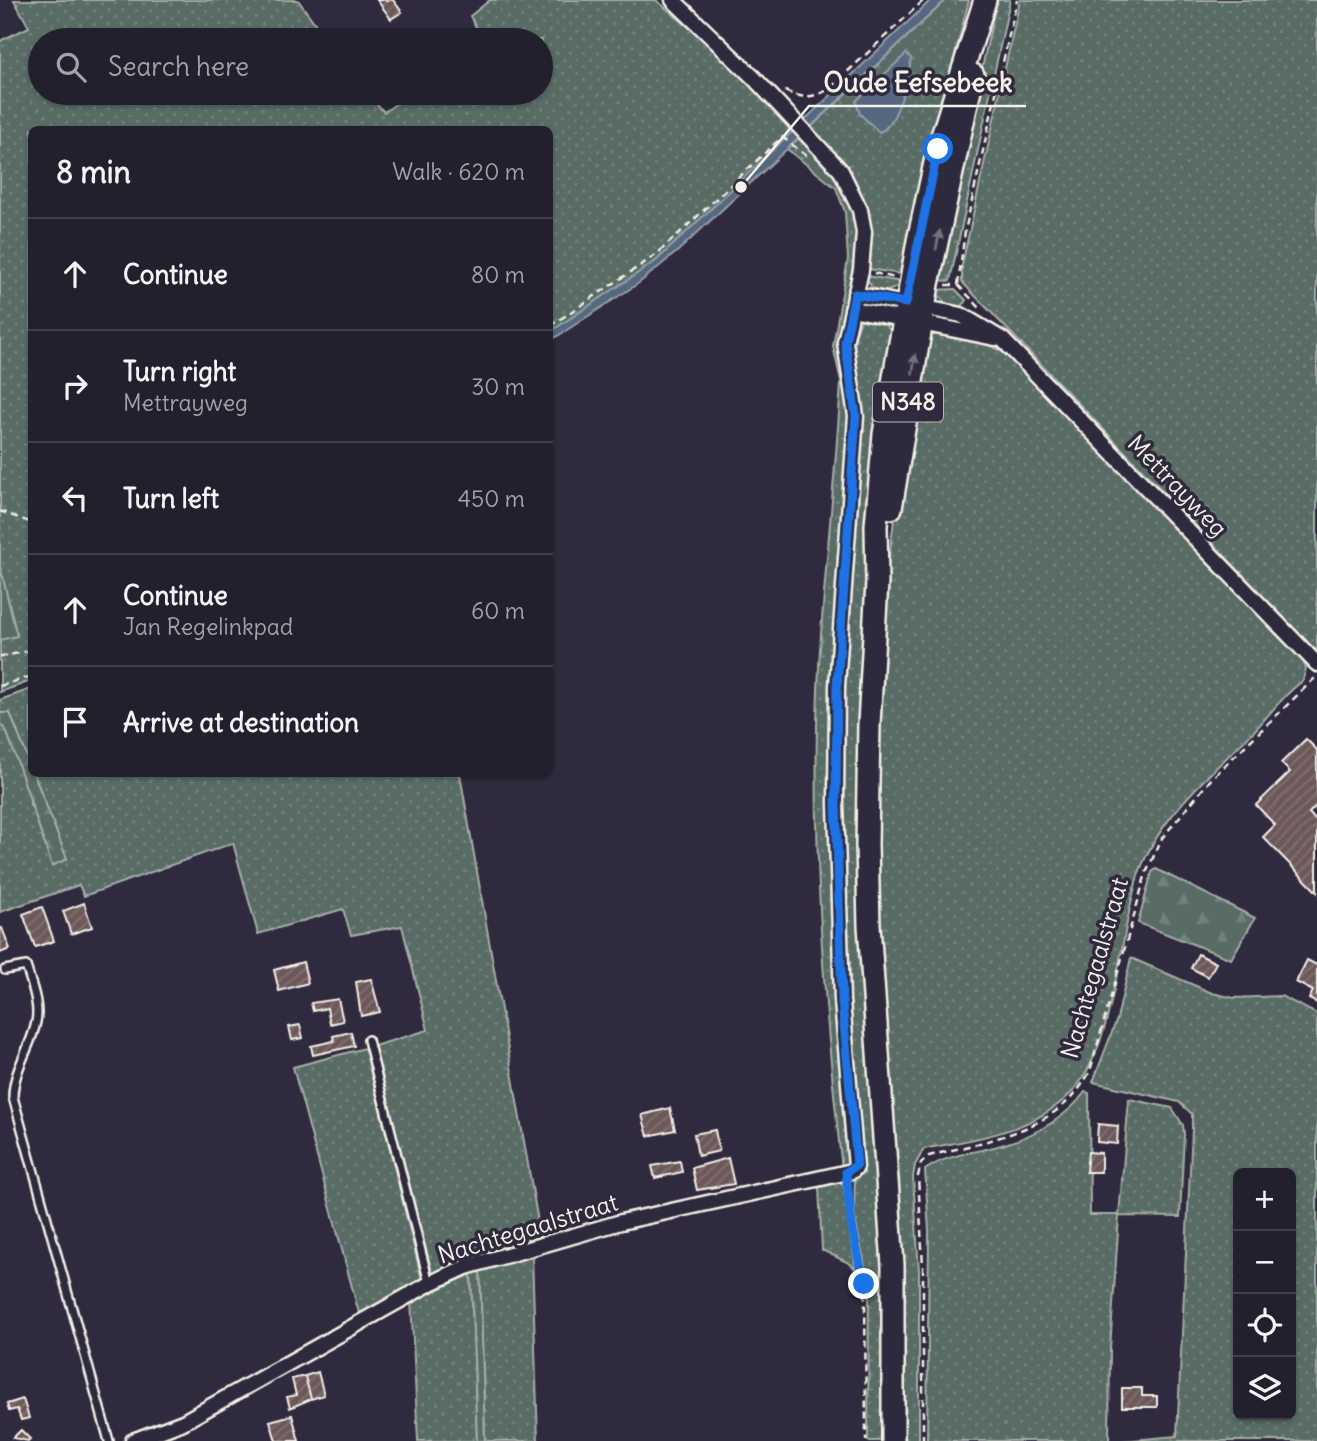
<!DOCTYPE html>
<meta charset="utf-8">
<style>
body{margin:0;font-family:Delius,sans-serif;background:#2f2d3a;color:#f1f3f6}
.controls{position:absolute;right:21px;bottom:21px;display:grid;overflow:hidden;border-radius:10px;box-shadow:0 2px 5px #0004}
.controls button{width:63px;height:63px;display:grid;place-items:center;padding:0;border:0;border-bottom:2px solid #403e4a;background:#23202e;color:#f1f3f6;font:35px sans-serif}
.stop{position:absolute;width:21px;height:21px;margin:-16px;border:5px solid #1a73e8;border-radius:50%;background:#fff}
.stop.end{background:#1a73e8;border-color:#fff;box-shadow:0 2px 7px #0008}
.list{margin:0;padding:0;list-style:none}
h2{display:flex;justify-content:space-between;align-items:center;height:91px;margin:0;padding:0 28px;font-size:30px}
h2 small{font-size:23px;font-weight:400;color:#a3a3aa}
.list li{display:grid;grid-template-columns:46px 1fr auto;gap:21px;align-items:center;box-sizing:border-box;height:112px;padding:0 28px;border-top:2px solid #403e4a}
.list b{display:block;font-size:26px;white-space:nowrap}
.list p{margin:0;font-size:23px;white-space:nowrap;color:#a3a3aa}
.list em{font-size:23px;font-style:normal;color:#a3a3aa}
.icon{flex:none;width:38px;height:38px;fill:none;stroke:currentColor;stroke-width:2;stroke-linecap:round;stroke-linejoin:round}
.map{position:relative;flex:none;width:1317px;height:1441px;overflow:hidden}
.search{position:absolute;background:#23202e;box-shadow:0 2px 5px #0004;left:28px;top:28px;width:525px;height:77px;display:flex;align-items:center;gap:18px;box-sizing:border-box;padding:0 24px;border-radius:38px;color:#a3a3aa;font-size:26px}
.panel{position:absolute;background:#23202e;box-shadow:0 2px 5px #0004;left:28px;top:126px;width:525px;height:651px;border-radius:10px}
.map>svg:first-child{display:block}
</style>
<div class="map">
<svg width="1317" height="1441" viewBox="0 0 1317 1441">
<defs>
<pattern id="grass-dots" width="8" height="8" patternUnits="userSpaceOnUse" patternTransform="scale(1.75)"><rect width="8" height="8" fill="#596c65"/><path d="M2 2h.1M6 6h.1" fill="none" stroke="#71817b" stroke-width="1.8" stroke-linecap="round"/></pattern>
<pattern id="forest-firs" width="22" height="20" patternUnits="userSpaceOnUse" patternTransform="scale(1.75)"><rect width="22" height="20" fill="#596c65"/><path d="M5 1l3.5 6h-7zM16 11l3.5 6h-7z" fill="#71817b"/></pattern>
<pattern id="building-hatch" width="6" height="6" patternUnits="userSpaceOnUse" patternTransform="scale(1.75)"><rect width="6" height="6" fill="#6c5959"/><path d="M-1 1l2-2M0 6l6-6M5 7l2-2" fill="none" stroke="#827171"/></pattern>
</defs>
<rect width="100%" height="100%" fill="#2f2a3d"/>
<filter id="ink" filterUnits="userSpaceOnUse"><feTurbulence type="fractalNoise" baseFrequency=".0143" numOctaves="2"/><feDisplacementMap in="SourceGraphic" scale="14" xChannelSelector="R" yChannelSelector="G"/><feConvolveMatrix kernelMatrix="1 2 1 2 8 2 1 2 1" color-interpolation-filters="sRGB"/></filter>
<g filter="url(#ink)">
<path fill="url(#grass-dots)" stroke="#a6aea6" stroke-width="2" fill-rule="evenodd" d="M14,0H298L327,40H40V93H366L384,112L412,93H541V40H483L470,16L490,0H656L714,48L795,132L656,261L550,332V130H32L31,681L0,692V41L29,27Z
M946,0H969L911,231L907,275L869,269C863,251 867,228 865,209C860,175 833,150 810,128Z
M997,0H1010L950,281L935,280Z
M1020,0H1317V652L962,282V265Z
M802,135L835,172L854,212L857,234L848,309L850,404L830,730L829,807L832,911L849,1163L842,1169C823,1003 811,833 819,666C824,571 836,476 841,381L833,346L848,259L845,212L836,188L787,149Z
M865,276H867L902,282C893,292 884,293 872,288Z
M955,289L966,300L962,307L945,303L935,290Z
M862,318L881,321L892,332L863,687L885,1263V1441H868L869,1285L854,1215L855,1176L864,1174C854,1072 842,969 842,867C841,718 850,570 861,422C863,386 844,352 862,318Z
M938,333L987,343L1015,360L1302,659L1306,668L1303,681C1285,693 1270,714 1255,730C1213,772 1160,815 1139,873C1118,936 1116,1053 1067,1097C1028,1133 974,1139 924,1149L915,1165L913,1177L919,1271V1441H901C888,1158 860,861 887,579C894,498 913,418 929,338Z
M31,689V767L10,713H0V700Z
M0,724L6,730L30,793V805L67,859L34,774H460L541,1239L454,1266L437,1275L432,1272L374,1046L428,1030L402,926L351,935L343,909L258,934L233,843L84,896L79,885L0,912Z
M1131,958L1212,993L1234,998L1281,996L1317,1014V1441H1121L1177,1436L1192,1129V1114L1179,1102L1093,1082L1117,1019ZM1238,1173H1291V1415H1238Z
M365,1048L422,1280L421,1284L360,1317L293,1067Z
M1085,1092L1089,1093L1090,1215H1119L1129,1099L1172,1108L1183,1125L1184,1134L1180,1217L1119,1216L1110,1349L1109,1441H927L929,1231L925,1170C950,1152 980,1153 1008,1143C1037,1134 1067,1117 1085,1092Z
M841,1182L845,1189L856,1270L851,1264L822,1250L819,1187Z
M532,1253L538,1441H485L480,1270Z
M471,1273L477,1441H418L411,1300Z"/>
<path fill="url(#forest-firs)" stroke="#a6aea6" stroke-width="2" d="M0,713H10L67,859L52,866C36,820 23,776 6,730L0,724Z
M1156,869L1255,918L1231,959L1138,923L1152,872Z
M480,1270L485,1441H477L471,1273Z"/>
<path fill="#596c65" stroke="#a6aea6" stroke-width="2" d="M0,566L17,636L0,640Z"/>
<path fill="#556880" stroke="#959faa" stroke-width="2" d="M931,0H946L678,251L639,283L550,341V332L656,261Z
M906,54L911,58C909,76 897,127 879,132L860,114L856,101Z"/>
<path fill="url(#building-hatch)" stroke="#f4f1e8" stroke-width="2" d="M377,0H393L402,12L391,19Z
M451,30L458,40H437Z
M1306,739L1317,750V805L1309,813L1317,822V892L1263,837L1275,825L1256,805L1290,772L1281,763Z
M84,903L92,927L71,934L63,911Z
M42,907L54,941L35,947L23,914Z
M2,928L10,949L0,953V929Z
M1198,954L1216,963L1208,977L1191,968Z
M1307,960L1317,965V1003L1309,999L1313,991L1296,982Z
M303,962L308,983L279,991L274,970Z
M371,979L380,1012L361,1016L356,982Z
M338,999L343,1021L330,1024L327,1008L313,1011L311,1003Z
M300,1025L303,1038L292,1040L289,1027Z
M351,1032L354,1046L313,1055L311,1046L334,1041L333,1036Z
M670,1108L675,1130L648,1136L642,1115Z
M1098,1124L1118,1126L1117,1144L1097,1142Z
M715,1130L719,1151L698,1156L694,1134Z
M1088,1152L1101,1153V1172H1086Z
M728,1158L734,1184L697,1190L692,1168Z
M680,1161L682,1172L655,1178L652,1166Z
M318,1372L324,1395L311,1399L305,1376Z
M305,1376L311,1399L290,1408L287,1397L296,1395L292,1379Z
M1122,1388H1142V1396H1157V1407H1122Z
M23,1399L29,1418L21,1420L17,1409L9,1411L7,1404Z
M292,1415L299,1441H276L270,1421Z
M21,1430L30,1439L28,1441L13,1438Z"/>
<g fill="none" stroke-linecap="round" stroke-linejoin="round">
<g stroke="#f4f1e8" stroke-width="12">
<path id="lane" d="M5,970L26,966C31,983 40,1005 36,1022C31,1048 13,1070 13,1097L109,1441
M368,1040L429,1283"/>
</g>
<g stroke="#f4f1e8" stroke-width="19">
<path id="street" d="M855,294L961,315L1003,340L1317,664
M852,309L995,338
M133,1441L183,1422L429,1284L466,1267L621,1222L826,1177L852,1171L856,1167L842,1001L836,803L837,686L856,416L845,342L861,270L864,232L860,210L841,171L753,77L673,0"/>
</g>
<g stroke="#f4f1e8" stroke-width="26">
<path id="primary" d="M891,508L928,284L973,75
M893,1441V1265L869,925L867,845L869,724L877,582L876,526L884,434L918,241L938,149L985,0"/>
</g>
<path stroke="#f4f1e8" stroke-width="2.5" stroke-dasharray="7 5" stroke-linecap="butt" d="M785,91C802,99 812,98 828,90L924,0
M874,273L895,278
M946,285H958L982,310
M958,285L965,231L1017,0
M550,326L656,255L782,137L807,156
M0,511L32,523
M0,657L32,650
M0,686L32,676
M848,1186L852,1227L865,1291L866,1441
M923,1441V1266L918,1176L921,1163L929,1156C988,1140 1060,1131 1090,1071L1146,873L1162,838L1212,778L1315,678"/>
<use href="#lane" stroke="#2f2a3d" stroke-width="7"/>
<use href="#street" stroke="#2f2a3d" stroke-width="14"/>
<use href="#primary" stroke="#2f2a3d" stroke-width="21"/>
</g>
<defs><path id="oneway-solid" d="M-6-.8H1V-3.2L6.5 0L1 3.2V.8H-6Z" transform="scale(1.75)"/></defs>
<g fill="#747079">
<use href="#oneway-solid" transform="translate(938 240) rotate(-78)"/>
<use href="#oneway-solid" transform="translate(914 364) rotate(-81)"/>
</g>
</g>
<g fill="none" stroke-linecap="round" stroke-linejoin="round" filter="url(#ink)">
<path stroke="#1a73e8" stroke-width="9" d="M864,1284L852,1227L846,1172L857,1165L842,1001L836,803L837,686L856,416L845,342L855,294L906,303L938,149"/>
</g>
<g text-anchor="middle" stroke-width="7" stroke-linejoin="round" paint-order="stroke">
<rect fill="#2f2a3d" stroke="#b9b5b5" stroke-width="2" x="873" y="382.5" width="70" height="39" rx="5"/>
<g font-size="23" font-weight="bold" fill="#f4f1e8">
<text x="908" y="410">N348</text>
</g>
<g font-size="24" fill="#f4f1e8" stroke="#2f2a3d">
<text transform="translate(1177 486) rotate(46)" y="8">Mettrayweg</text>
<text transform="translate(1095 968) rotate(-74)" y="8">Nachtegaalstraat</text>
<text transform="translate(528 1229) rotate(-17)" y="8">Nachtegaalstraat</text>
</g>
</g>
<path fill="none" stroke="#f4f1e8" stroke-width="2.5" d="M741 187L809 106H1026"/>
<circle fill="#f4f1e8" stroke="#2f2a3d" stroke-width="2.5" cx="741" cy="187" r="7"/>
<g font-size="26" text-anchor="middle" font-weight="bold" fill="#f4f1e8" stroke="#2f2a3d" stroke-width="7" stroke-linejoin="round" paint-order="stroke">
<text x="918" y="92">Oude Eefsebeek</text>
</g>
</svg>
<div class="controls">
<button>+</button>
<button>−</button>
<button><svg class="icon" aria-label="locate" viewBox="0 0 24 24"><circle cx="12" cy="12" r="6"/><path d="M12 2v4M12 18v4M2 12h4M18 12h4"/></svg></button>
<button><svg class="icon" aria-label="layers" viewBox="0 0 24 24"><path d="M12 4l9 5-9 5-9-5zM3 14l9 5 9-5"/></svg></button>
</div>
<div class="stop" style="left:938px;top:149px"></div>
<div class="stop end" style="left:864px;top:1284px"></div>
<div class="search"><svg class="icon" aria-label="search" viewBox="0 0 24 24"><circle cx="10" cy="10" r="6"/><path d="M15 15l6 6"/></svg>Search here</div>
<section class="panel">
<h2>8 min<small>Walk · 620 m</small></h2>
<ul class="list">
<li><svg class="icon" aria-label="ahead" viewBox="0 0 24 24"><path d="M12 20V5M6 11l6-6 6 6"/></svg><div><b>Continue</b></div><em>80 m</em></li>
<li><svg class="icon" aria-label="right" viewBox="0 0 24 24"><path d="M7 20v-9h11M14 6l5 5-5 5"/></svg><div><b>Turn right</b><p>Mettrayweg</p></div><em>30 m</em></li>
<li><svg class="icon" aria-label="left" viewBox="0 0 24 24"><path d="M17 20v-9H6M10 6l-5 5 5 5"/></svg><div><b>Turn left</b></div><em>450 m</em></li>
<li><svg class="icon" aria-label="ahead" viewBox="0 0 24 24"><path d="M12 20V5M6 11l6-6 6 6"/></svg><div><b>Continue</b><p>Jan Regelinkpad</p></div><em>60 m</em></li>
<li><svg class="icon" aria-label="arrive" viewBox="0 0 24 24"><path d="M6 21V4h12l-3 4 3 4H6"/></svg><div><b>Arrive at destination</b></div></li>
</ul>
</section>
</div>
